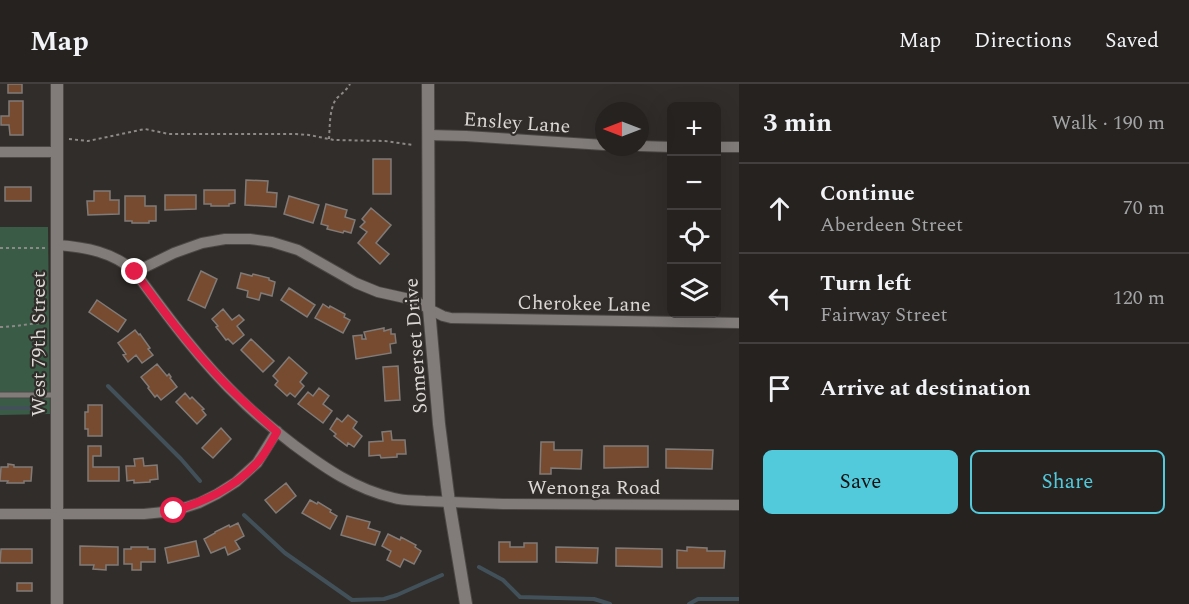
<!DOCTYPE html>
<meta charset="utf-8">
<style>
body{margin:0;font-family:Spectral,serif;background:#312f2d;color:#f1f3f6}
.controls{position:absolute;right:18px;top:18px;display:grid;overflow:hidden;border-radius:9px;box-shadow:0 6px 24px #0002}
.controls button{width:54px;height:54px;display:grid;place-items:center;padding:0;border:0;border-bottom:2px solid #423f3e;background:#252220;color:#f1f3f6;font:30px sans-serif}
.compass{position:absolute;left:595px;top:18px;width:54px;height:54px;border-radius:50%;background:#252220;box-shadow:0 6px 24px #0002;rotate:270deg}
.stop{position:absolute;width:18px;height:18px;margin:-14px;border:4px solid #e11d48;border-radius:50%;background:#fff}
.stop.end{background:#e11d48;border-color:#fff;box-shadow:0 2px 6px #0008}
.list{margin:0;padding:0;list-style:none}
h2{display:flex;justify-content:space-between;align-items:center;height:78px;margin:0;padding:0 24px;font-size:26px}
h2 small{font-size:20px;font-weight:400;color:#a3a4a5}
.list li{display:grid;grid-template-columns:39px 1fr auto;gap:18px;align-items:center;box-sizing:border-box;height:90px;padding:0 24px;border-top:2px solid #423f3e}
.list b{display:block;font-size:22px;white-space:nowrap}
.list p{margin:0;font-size:20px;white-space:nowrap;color:#a3a4a5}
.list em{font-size:20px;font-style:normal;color:#a3a4a5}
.actions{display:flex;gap:12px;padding:18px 24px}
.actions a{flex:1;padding:14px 0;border:2px solid #53cadc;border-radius:9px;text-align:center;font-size:21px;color:#53cadc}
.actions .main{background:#53cadc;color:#111}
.icon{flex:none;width:33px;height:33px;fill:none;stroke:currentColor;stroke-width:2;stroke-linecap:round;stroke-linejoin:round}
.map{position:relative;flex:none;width:739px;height:520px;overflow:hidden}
header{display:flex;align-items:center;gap:36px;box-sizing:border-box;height:84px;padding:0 30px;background:#252220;border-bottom:2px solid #423f3e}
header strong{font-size:28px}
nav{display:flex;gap:33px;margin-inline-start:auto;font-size:21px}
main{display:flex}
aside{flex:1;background:#252220}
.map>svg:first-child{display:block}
</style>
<header>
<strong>Map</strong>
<nav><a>Map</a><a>Directions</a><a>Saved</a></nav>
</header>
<main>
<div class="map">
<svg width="739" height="520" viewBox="0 0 739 520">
<rect width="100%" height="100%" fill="#312d2a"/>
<path fill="#3a5c46" d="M0,143H48L50,330L0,331Z"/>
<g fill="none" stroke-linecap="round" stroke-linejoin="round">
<path stroke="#425159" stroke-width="4" d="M108,302L181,375L200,397
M0,324H34
M244,431L285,469L352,516L384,515L397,511L442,491
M479,483L503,496L520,513L594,515L610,520
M689,520L698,515H739"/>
</g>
<path fill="#764b30" stroke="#807b78" stroke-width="1.5" d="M8,0H22V9H8Z
M9,17H23V51H10L9,41H1V32H9Z
M373,75H391V110H373Z
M246,96L268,97L267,108L277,109L276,123L245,121Z
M5,103H31V117H5Z
M204,106H235V119L229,120V122H211V120H204Z
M94,107H110V116H119V130L88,131L87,117H94Z
M165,111H196V125L165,126Z
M125,112H145V122H156V137H149V139H132V137H125Z
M289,112L319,121L313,139L284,130Z
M326,120L347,126L345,133L355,136L351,149L344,147L343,149L327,145L328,142L321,140Z
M371,124L391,141L376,159L389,170L380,180L358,159L367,148L360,143L365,138L362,135Z
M201,187L217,195L205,224L188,216Z
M241,189L252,192L253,190L269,194V196L275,198L272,212L261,209L259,216L247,213L248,207L237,204Z
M289,204L315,221L307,233L281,216Z
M97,216L126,236L118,248L89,228Z
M323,220L329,224L330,222L345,230L344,233L350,236L343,249L315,234Z
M223,225L232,236L239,231L244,236L237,242L244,251L233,260L228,255L226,256L216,243L218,242L212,235Z
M384,244V247L391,245V250H395L396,259L390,260L391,269L356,275L353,252L362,251V255H366L364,248Z
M135,246L139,251L140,250L150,264L148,265L153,271L142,279L136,271L128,278L123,271L126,270L118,259Z
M251,255L274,277L263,288L241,266Z
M289,273L307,289L300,298L304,302L295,313L290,309L287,312L275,301L278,297L273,292Z
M157,280L167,292L169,290L171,293L170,294L177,303L161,316L157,311L155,313L148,304L149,303L141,293Z
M398,282L400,316L385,317L383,283Z
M319,304L329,312L323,320L332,327L323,339L298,320L308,308L313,312Z
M185,309L190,315L192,313L204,325L202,326L206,331L197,340L176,318Z
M88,321H102V352H88V345H85V328H88Z
M348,331L357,338L353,344L362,352L354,363L348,359L347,362L334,352L336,350L330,345L337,334L342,338Z
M221,344L231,355L213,374L202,364Z
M391,347L392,356H405L406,370H397V373L381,374L380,371L369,372V358L383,357L382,348Z
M541,358H554V366H582L581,385L551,384V390H540Z
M88,362H101V372H93V383H119V397H88Z
M604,362H648V383L604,384Z
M666,365L713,366L712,385L666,384Z
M143,374L144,382L157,381L158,395L150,396V398L134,399V396L127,397L126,382H135L134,375Z
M8,380L14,381V383H32L31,397H24V399H7L8,397H0L1,383H8Z
M286,399L296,412L276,429L265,416Z
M310,416L317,420L318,418L331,426L330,428L337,432L330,445L302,429Z
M347,432L370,438L368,444L380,448L375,461L341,451Z
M238,439L244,452L235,457L240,465L228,471L225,463L211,469L204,455L215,449V448L229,441L230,443Z
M388,450L400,456L401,453L416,461L415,463L421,467L414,480L404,475L400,483L387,476L391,467L382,462Z
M196,457L199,472L168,479L165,464Z
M499,458H510V463H524V459H537V478H499Z
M80,462L118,463V481H106V486L93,485L94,481H80Z
M131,463H148V465H155V478H141V486H132V480H124V465H131Z
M556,463L598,464L597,479L556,478Z
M687,463L707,464V467H725L724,484H677V466L687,467Z
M616,464L662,465V483L616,482Z
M1,465H32V479H0Z
M17,499H32V507H17Z"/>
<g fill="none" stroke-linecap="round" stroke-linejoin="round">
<g stroke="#4b4846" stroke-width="7">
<path id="service" d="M0,311H56"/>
</g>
<g stroke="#4b4846" stroke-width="12">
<path id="minor" d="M428,51L466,52L604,61
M640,62L672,63
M716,63H739
M0,68H57
M57,161C85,163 114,168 135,188C168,233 201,278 242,317C258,333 276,347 294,361C325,384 355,405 394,414C404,417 415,416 425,417C451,418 477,419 503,420L739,421
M135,188L174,169L202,159L225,155H250L272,158L298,166L356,199L378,208L414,216L429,225L443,232L451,234L739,239
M0,430H144L174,427L199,419L217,410L236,398L257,379L277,347"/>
</g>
<g stroke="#4b4846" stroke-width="14">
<path id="tertiary" d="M57,0V520
M428,0L429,225L439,340L449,418L466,520"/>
</g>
<path stroke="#8d8987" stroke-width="2" stroke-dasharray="3 3" stroke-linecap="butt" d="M69,55L88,57L145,45L169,50H296L309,51L334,56L385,57L413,61
M329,55C330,43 329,26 336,15C341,10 346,7 350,0
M0,164H45
M0,243C16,243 30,239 46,239"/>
<use href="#service" stroke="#817c79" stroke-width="5"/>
<use href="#minor" stroke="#817c79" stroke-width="10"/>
<use href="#tertiary" stroke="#817c79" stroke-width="12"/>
</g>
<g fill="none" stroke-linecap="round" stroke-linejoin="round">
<path stroke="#e11d48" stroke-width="8" d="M135,188C160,223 186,258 216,290C235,311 256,329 277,348C271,358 265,371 256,380C234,404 205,417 174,427"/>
</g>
<g text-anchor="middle" stroke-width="4.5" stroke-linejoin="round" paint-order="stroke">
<g font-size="20" fill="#dbd8d6" stroke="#312d2a">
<text transform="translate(517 38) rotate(4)" y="7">Ensley Lane</text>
<text transform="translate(584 219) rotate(1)" y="7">Cherokee Lane</text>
<text transform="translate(38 260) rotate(-90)" y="7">West 79th Street</text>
<text transform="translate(415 262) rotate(-94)" y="7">Somerset Drive</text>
<text x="594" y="410">Wenonga Road</text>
</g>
</g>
</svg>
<div class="controls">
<button>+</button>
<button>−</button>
<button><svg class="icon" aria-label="locate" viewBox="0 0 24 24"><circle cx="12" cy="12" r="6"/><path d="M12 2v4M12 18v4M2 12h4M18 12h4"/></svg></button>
<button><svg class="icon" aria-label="layers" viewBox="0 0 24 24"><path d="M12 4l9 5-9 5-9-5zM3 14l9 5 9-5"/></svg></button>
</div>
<svg class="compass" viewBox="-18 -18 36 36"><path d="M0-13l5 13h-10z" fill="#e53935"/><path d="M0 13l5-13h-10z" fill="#a3a4a5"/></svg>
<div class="stop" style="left:174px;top:427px"></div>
<div class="stop end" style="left:135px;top:188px"></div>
</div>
<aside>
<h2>3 min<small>Walk · 190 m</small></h2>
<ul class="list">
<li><svg class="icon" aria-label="ahead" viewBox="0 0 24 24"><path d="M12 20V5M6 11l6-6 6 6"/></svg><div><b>Continue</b><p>Aberdeen Street</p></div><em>70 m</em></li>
<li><svg class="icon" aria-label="left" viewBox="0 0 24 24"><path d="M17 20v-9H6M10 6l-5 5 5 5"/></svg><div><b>Turn left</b><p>Fairway Street</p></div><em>120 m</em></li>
<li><svg class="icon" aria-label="arrive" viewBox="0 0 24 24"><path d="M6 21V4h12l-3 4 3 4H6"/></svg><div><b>Arrive at destination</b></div></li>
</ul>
<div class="actions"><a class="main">Save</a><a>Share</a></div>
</aside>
</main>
